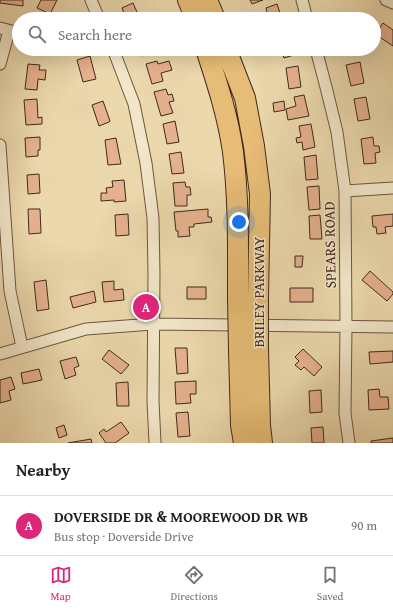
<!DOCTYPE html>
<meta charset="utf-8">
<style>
body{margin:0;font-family:"Gentium Book Plus",serif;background:#f2f2f2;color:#202124}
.you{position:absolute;left:239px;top:222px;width:14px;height:14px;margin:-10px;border:3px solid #fff;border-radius:50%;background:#1a73e8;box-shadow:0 0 0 6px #1a73e833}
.badge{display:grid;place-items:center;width:26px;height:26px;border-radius:50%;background:#db2777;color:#fff;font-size:13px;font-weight:700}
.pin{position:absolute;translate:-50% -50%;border:2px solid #fff;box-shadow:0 1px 4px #0006}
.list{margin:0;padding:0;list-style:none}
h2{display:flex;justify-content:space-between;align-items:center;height:52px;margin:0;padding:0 16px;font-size:17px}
h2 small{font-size:13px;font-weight:400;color:#757577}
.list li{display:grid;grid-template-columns:26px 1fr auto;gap:12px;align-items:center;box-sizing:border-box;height:60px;padding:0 16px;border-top:1px solid #e0e0e0}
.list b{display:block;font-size:15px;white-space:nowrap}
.list p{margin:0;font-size:13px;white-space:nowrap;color:#757577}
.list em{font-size:13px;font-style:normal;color:#757577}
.icon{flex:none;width:22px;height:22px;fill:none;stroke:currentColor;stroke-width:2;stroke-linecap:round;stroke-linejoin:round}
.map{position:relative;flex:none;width:393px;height:443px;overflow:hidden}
.search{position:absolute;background:#fff;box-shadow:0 4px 16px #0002;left:12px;right:12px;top:12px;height:44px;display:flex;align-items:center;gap:10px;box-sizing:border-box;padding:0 14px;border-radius:22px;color:#757577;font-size:15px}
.sheet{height:112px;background:#fff}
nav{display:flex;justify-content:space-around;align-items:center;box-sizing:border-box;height:56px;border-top:1px solid #e0e0e0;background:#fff;font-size:11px;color:#757577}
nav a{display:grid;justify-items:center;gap:2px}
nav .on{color:#db2777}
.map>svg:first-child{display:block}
</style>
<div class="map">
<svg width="393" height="443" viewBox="0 0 393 443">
<rect width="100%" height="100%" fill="#ebd8ac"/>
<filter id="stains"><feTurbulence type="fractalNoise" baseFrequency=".005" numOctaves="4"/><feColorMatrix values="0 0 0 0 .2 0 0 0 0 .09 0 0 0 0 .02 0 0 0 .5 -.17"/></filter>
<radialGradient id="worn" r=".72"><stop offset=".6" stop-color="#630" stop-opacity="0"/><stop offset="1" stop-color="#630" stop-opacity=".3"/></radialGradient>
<path fill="#e5b18e" stroke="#42291c" d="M0,0H23V6L0,3Z
M41,0H57L50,14L37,8Z
M250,0H263L252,4Z
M133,3L140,19H124L126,18L122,8Z
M277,4L282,19H269L266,8Z
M383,23L393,30V46L375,34Z
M139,49H153V51L142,56Z
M281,49H292L294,55L284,58Z
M90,56L96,79L83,82L77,60Z
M157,61L158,64L169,61L172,70L161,73L163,81L152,84L146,64Z
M360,62L364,83L351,86L346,65Z
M28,64L40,65L39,70H46L45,80L38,79L37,90L25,89Z
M298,66L301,87L289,89L286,68Z
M166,89L168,95L172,94L174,101L169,102L173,113L161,116L154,92Z
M304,95L309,116L288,120L286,109L296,106L294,97Z
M366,97L370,119L358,121L354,99Z
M37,99L38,118L42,117V124L26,125L24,100Z
M103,101L110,121L109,122L99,126L92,105Z
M284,101L285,110L274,112L273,103Z
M175,121L179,142L167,144L163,124Z
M311,124L315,147L303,150L302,142L297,143L296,138L301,137L299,126Z
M40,137V150H38V156L26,157L25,138Z
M373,137L374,146H379L380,152L375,153L376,163L364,164L361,139Z
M116,138L121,164L108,165L105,140Z
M181,152L184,173L172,174L169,154Z
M316,155L318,179L306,180L304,157Z
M39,174L40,193L28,194L27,175Z
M124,180L126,201L114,202V200L101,201V193H107L106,188L113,187L112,181Z
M185,182L186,187H190L191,195H187V206H175L173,183Z
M319,186L320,209L309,210L307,187Z
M28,209H40L41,233L29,234Z
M208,209V217H211L212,222L194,224V227H189L190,236L178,237V231H176L174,212Z
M128,214L129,235L116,236L115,215Z
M393,214V226L385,227L386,233L377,234L376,227H373L372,216Z
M320,215L322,239H310L309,216Z
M295,256H303L302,267H295Z
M370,271L393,292V294L387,301L362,280Z
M46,280L49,309L37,311L34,282Z
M114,281V290L123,289L124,300L104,302L102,282Z
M187,287H206V299H187Z
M290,288H313V302H290Z
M94,291L96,302L73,308L70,297Z
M175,348H187L188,373L177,374Z
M303,349L322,367L314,376L304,367L301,370L295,365L299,361L295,357Z
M109,350L129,365L121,374L102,359Z
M393,351V362L370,364L369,352Z
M76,357L79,366L74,368L76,375L65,379L60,361Z
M39,369L42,380L23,384L21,373Z
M11,377L15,389L9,391L11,400L0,403V380Z
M196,381V394H190L191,403L176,404L175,382Z
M128,382L129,406H117L116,383Z
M379,389L380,397H388L389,409L369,410L368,390Z
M321,390L322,412L310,413L309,391Z
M188,412L190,436L178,437L176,413Z
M121,422L129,433L115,443H106L99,433L104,429L106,432Z
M64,425L67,435L59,438L56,428Z
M323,427L324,443H312L311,428Z
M393,438V443H371V441Z
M91,439L92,443H68Z"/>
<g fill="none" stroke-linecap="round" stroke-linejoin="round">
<g stroke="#6c5540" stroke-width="13">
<path id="minor" d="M91,0L99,19
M302,0L307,19
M386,0L393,3
M0,28L19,33
M113,49L134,104L146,163L153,218L154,274L153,401L155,443
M316,49L327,91L337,132L345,191L346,326L345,413L349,443
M0,64L9,31
M0,145L10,291L22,347
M345,191L393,188
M0,354L86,329L153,324L393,327"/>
</g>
<g stroke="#42291c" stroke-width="22">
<path id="motorway" d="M188,0L196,19
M207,0L215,19
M206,49C217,83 228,116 233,152C239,200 238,249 238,298
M226,49L245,98L254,146L260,194L258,297
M258,349L260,425L262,443
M239,350L241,425L244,443"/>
</g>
<use href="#minor" stroke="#f2e6c9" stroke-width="11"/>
<use href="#motorway" stroke="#e6bc76" stroke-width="20"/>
<g stroke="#42291c" stroke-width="22" stroke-linecap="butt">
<path id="motorway-bridge" d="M258,297V349
M238,298L239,350"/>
</g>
<use href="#motorway-bridge" stroke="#e6bc76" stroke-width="20"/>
</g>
<g text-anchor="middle" stroke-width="3" stroke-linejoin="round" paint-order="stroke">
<g font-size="15" fill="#42291c" stroke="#f2e6c9">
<text transform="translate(330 245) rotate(-91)" y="5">SPEARS ROAD</text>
<text transform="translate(259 292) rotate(-90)" y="5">BRILEY PARKWAY</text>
</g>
</g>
<rect width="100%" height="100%" filter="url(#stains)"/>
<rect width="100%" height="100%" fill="url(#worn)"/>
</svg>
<div class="you"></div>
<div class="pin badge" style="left:146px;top:307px">A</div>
<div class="search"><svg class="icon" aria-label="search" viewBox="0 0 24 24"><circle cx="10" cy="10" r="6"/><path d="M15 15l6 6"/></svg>Search here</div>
</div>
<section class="sheet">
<h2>Nearby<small></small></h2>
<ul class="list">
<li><span class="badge">A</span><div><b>DOVERSIDE DR &amp; MOOREWOOD DR WB</b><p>Bus stop · Doverside Drive</p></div><em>90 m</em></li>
</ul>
</section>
<nav>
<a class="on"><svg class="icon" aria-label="map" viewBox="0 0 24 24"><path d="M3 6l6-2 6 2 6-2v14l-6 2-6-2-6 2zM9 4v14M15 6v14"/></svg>Map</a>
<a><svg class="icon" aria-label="directions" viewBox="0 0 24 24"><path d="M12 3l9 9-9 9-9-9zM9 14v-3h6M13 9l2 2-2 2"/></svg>Directions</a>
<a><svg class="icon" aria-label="saved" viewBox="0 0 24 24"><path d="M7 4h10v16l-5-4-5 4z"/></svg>Saved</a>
</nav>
